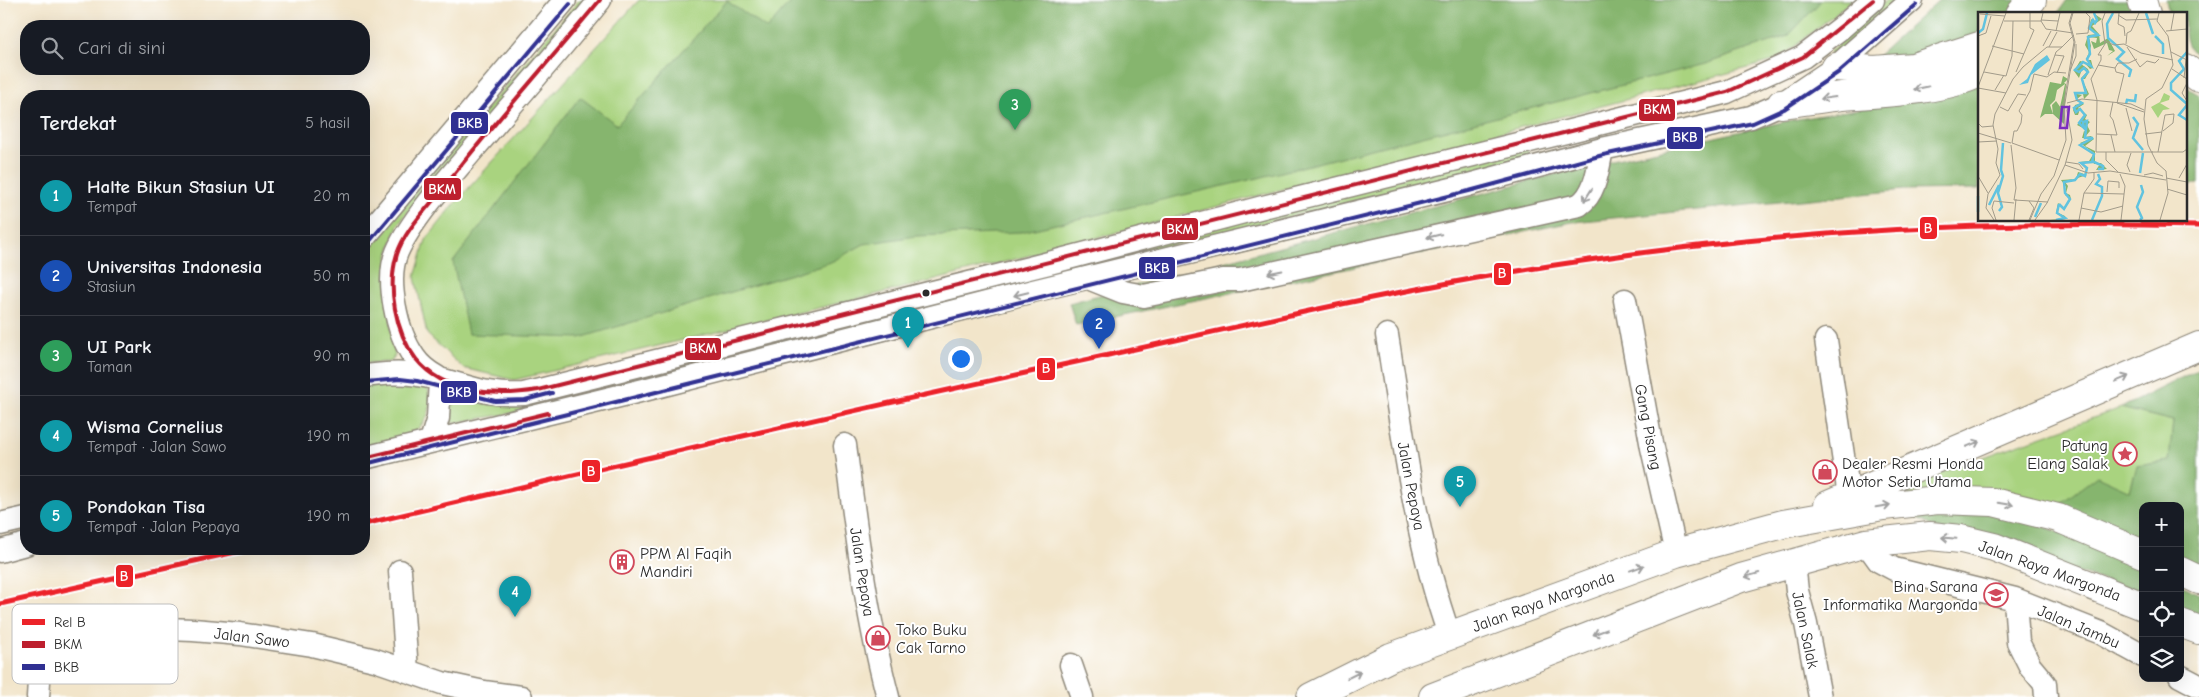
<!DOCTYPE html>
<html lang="id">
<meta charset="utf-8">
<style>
body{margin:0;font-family:"Comic Neue",sans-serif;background:#242831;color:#f1f3f6}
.controls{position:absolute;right:15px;bottom:15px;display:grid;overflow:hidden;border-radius:10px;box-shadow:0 5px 20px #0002}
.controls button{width:45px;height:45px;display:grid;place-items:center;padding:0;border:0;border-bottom:1px solid #363941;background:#171b24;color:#f1f3f6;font:25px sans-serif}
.you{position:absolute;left:960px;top:358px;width:18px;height:18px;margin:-12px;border:4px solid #fff;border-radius:50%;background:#1a73e8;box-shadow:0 0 0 8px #1a73e833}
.badge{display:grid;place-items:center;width:32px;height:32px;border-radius:50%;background:#d1495b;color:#fff;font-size:16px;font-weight:700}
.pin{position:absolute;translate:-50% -41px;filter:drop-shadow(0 1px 2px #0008)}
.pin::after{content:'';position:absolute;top:26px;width:18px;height:15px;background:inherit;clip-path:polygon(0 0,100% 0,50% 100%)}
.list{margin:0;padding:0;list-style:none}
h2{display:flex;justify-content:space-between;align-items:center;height:65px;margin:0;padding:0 20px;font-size:21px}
h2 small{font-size:16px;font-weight:400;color:#9ea1a6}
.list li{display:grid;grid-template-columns:32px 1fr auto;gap:15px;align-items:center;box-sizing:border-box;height:80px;padding:0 20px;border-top:1px solid #363941}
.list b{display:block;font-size:19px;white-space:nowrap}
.list p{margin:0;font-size:16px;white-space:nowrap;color:#9ea1a6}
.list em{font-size:16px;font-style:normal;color:#9ea1a6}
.icon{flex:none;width:28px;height:28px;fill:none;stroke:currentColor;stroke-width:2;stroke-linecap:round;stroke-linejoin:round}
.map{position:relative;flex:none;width:2199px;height:697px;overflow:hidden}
.search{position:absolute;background:#171b24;box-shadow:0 5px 20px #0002;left:20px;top:20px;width:350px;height:55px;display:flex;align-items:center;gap:12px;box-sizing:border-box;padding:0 18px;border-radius:20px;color:#9ea1a6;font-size:19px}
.panel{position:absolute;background:#171b24;box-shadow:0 5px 20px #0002;left:20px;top:90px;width:350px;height:465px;border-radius:20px}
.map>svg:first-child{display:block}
</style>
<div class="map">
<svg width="2199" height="697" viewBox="0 0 2199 697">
<rect width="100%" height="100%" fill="#fff"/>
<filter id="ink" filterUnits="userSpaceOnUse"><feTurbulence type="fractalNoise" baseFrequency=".02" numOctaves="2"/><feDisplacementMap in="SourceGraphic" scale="10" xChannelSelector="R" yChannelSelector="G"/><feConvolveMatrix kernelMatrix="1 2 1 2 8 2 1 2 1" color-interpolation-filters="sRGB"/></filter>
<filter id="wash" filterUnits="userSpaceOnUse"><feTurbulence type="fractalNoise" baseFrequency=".0096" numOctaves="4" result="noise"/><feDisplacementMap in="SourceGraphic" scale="20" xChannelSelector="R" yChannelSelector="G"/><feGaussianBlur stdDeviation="1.12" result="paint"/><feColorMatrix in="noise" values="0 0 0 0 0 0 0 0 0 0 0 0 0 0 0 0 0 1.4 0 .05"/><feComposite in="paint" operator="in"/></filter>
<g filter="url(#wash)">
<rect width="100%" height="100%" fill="#f2e5ca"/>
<path fill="#a9d37f" stroke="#6a7f55" d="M579,0H591L421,195L398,225L388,255L391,332L395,355L391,362L364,363V252Z
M639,0H1852L1778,60L924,283L514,380L463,368L427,334L415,277L426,240L457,201Z
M1887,0H1897L1834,55L1829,52Z
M1527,148L1529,156L1411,187L1172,245L513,413L453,423L447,416L448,396L452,392L488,401Z
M364,383H421L428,389C429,394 432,402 430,408C423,439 389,441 364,447Z
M2121,408L2173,421L2170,461L2137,466L2130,491L2053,509L1866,499Z"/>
<path fill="#86b56e" stroke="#58704c" d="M792,0H1822L1788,36L1705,64L1258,178L1021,232L916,236L864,244L831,262L580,338L468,334L453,262L580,97L617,125L727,1L767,29Z
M1939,0H2027L2015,14H1979V41L1942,55L1874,59Z
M2067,0H2131L2134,14H2057Z
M2166,0H2199V57C2183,47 2185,30 2185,14H2169Z
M1979,85V189L1904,190L1572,222L1076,325L1069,303L1590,165L1792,120L1931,97Z
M2185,86L2199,95V184H2185Z
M2199,369V572L2180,564V506H2143V547L2053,509L2097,476L2130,491L2137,466L2169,461L2173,421L2121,408Z
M1997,511L2074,537L2143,568V592L1947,534L1904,512Z
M2180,585L2199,594V614L2180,606Z"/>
</g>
<g filter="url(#ink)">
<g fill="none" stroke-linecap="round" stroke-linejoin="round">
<g stroke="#8e887a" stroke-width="25">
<path id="minor" d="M364,238L565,0
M1088,278L1123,292L1144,296L1223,280H1240L1579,205C1596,193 1598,169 1602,149
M1625,300L1652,448L1676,553
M1387,335C1403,435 1415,539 1449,634
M1826,340L1849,496
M364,376C382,374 400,372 418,375C458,380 479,397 524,394L1053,262L1263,207L1727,92L1803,57L1841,28L1873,0
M437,377C428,372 420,366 414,357C397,333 385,280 397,252C411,220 449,178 472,151C515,101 559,51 600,0
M431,441L438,418L440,379
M845,445C856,529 866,615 888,697
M364,458L644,390L1033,291L1468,185L1602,149L1751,117L1781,104L1836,67L1912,0
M0,524L26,518
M1866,543L1879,561L1894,569L2015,599L2101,633L2143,656
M0,551L26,544
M1794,563L1797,591L1806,624L1820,697
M400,571L407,671
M2015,599L2018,642L2030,666L2045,684L2046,697
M1071,665L1082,697
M2180,676L2199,686
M38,697L42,635L46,629L60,625L193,630L240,634L312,645L375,660L442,683L484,692L521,697"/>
</g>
<g stroke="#8e887a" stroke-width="30">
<path id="major" d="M2142,0L2146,14
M2020,14L2032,0
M1836,67L1874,70L1913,67L1979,46
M2185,68L2199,78
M1781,104C1801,102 1821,98 1842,96C1882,93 1944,91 1979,73
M1828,505L2199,346
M2180,571L2199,580
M2180,623L2199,630
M1311,697L1391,657L1676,553L1783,524L1883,506L1938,500L1993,502L2058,518L2143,554
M1433,697L1741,578L1866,543L1930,536L1961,539L1994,547L2143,606"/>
</g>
<use href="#minor" stroke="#fff" stroke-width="22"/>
<use href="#major" stroke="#fff" stroke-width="28"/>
<g stroke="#fff" stroke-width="8">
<path id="bus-1" d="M600,0C547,64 491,126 440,192C425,211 405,230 397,254C387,286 395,332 416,359C444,394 497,397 538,390L1727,92L1803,57L1873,0
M364,458L548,413"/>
</g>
<g stroke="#fff" stroke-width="8">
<path id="bus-2" d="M369,242L570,4
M365,382L400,379L417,381L495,401L525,400L552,393
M365,464L1469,191L1603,155L1753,123L1784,109L1839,72L1916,5"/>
</g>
<use href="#bus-1" stroke="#bd1f2e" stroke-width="4"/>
<use href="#bus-2" stroke="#303092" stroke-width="4"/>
<g stroke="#fff" stroke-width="9">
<path id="rail-1" d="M364,524C610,466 857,409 1104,356C1263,321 1421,284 1582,261C1786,231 1993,220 2199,226
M0,604L249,549"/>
</g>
<use href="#rail-1" stroke="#ec2329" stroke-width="5"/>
</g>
<defs><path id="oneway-shaft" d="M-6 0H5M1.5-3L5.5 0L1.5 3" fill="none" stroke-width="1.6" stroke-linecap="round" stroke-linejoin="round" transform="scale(1.25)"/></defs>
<g stroke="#a0a0a0">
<use href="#oneway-shaft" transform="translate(1921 88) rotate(169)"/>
<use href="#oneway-shaft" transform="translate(1828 98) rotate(172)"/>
<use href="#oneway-shaft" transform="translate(1588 195) rotate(122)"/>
<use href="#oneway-shaft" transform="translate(1434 236) rotate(166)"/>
<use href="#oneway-shaft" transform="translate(1275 272) rotate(168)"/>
<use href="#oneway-shaft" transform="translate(1021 294) rotate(166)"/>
<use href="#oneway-shaft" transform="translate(2122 379) rotate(-23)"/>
<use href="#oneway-shaft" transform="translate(1973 444) rotate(-23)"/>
<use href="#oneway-shaft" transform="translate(2006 504) rotate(10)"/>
<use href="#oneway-shaft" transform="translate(1883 506) rotate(-10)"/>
<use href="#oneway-shaft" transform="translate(1949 538) rotate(-175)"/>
<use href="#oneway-shaft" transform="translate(1637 568) rotate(-20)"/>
<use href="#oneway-shaft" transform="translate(1752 575) rotate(165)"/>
<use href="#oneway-shaft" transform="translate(1600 632) rotate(159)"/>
<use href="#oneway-shaft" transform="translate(1354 675) rotate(-26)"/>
</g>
</g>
<defs>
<g id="sight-ring" transform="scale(1.25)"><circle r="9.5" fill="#fff" stroke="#d1495b" stroke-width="1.5"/><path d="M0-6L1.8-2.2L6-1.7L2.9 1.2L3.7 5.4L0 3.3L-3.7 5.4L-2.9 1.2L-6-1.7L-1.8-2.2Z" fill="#d1495b"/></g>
<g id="shop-ring" transform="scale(1.25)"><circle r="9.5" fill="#fff" stroke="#d1495b" stroke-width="1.5"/><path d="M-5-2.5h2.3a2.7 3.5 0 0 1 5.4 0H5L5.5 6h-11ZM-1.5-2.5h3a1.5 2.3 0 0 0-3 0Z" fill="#d1495b"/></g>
<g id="building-ring" transform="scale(1.25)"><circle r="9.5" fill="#fff" stroke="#d1495b" stroke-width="1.5"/><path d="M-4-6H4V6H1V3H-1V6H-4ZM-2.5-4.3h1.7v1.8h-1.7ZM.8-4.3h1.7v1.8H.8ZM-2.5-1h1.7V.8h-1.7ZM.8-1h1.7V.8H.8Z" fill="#d1495b"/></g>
<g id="university-ring" transform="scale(1.25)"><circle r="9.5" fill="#fff" stroke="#d1495b" stroke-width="1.5"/><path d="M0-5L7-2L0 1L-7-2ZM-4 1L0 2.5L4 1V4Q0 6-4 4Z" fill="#d1495b"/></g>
</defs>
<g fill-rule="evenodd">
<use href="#sight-ring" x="2125" y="454"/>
<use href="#shop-ring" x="1825" y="472"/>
<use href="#building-ring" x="622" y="562"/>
<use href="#university-ring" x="1996" y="595"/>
<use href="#shop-ring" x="878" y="638"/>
</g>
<circle fill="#2b2b2b" stroke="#fff" stroke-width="2" cx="926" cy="293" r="4.5"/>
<g text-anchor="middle" stroke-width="4" stroke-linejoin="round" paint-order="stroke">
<g font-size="16" fill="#2b2b2b" stroke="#fff">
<text transform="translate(1649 427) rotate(79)" y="6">Gang Pisang</text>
<text transform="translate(1412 486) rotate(79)" y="6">Jalan Pepaya</text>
<text transform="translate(2050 570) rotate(20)" y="6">Jalan Raya Margonda</text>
<text transform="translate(863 572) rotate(81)" y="6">Jalan Pepaya</text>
<text transform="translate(1543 601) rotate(-20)" y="6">Jalan Raya Margonda</text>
<text transform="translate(2079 626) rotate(23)" y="6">Jalan Jambu</text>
<text transform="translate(1806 630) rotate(78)" y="6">Jalan Salak</text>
<text transform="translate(252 637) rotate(7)" y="6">Jalan Sawo</text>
</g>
<g font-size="16" fill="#2b2b2b" stroke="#fff" text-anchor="start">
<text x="2108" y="451" text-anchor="end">Patung<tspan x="2108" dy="18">Elang Salak</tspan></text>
<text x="1842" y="469">Dealer Resmi Honda<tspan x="1842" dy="18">Motor Setia Utama</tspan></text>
<text x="640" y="559">PPM Al Faqih<tspan x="640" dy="18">Mandiri</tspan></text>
<text x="1978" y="592" text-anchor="end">Bina Sarana<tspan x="1978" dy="18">Informatika Margonda</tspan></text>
<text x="896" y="635">Toko Buku<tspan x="896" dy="18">Cak Tarno</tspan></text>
</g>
</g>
<g transform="translate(1978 12)">
<rect width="209" height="209" fill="#f2e5ca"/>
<path d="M186,81L192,84L191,88L182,91L192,97L185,98L180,106L173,95L182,90Z" fill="#a9d37f"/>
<path d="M115,1L124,7L114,14L121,22L122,31L130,26L137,39L129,44L135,39L131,38L129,31L116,37L113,29L118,31L119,26L111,25L113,34L109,48H113L115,56L112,57L106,50L103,52L110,57L111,60L107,67H104L111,82L106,87L105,82H99L104,83L99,87L106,92L100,96L109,103L107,107L112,110L109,113L112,119L107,125L113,124L116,127L107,134L117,139V151H123L129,157L118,158L122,152H116L115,150L104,151L109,156V158L102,150L111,149L116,141L102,131L114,126H104L106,119L108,120L109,118L99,113L107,104L102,97L100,103H97L95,98L97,93L104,91L98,87L97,80H108L103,66L110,59L104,57L101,66L96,59L102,49L113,52L108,48L111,40L107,33L110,23L120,22L111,17L113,7L117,10L119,7ZM85,64L90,67L86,71L88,72L86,112L75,102H67L62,106L72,70L83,72ZM87,72L82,95L85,99L78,89L74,93L75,102L72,93L77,88L79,78ZM100,160L109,163L87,170L90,174L88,181L92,183L93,187L86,198L80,193V201L87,204L88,207L72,208L86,206L78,201L80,191L86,196L92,186L87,183L88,175L83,168L98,167Z" fill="#86b56e" fill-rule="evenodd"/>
<path d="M69,43L72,48L53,63L50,71L41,73L49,67L57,52Z" fill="#61c3df"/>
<path fill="none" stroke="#61c3df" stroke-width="2.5" d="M135,1L129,12L130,26L146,40L139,47L153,58L151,65M168,1L175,22M0,21L5,17L9,1M177,24L185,32V42M209,40L201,49L206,57L193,71V78L209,92M148,92L149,88L157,89L158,82M209,93L201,103L209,108M155,105L160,112L155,126L165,138M114,149L125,154V157H120M162,161L165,141M0,184V200M81,192L86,197L92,187L87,181L86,170L97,168L102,162L107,164L109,156L103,151L114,150L116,142L102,133L115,126H107L109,109L105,110L106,116L101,111L107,103L102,97L98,100L96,96L104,91L99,88L97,81H108L104,67L110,60L106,56L101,60L97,58L105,50L113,54L109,47L112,42L110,25L120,23L111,16L115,8L117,11L119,8L116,1M11,193L21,173M21,199L24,195L20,181L25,164L23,158L25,131M57,205L63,191M78,208L87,206L79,201L81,192M114,208L124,184V175L118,172L122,167L120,162M162,208L164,206L159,195L165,180L163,173"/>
<path fill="none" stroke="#a29b8a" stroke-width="1" d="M65,1L63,9L68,17L95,21M141,1L140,12L146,15L147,24M181,1L179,9L190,24L195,53L184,76L168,87L166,107L170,133L179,151L188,159L190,181L182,208M2,2L27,4M140,3L148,8L179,7M63,8L80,9M26,9H63M193,18L196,1M78,19L82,1M188,19L209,17M98,22L110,21L112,5L108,1M0,24L8,21L13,4M127,29L136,33L146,32M146,32L163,41L195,48M148,32L149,21L153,19L161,1M14,34L46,42M65,34L73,19M71,35L79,20M149,35L162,55L169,49L177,51L181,47M193,40L209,48M77,43L86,44L79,61M120,43H123V48L113,67L119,88L118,140H175M120,43L127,32L124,9L127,1M120,53L137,56M137,56L138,60L146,62L139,91M137,56L140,51H151L159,47M194,57L209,67M92,59L98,44V32M6,60L28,64L34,44L35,9M38,60L56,18L52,16V1M70,63L78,40L84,35M206,66L208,48M209,71L204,81L209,89M0,75L28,1M0,76L28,81M17,78L26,63M135,90L132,104L135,108M89,91L104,87L153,92L166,98M139,91L166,100M22,95L30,99L40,82L48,83M83,95L86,90L96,30L91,11L94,1M148,96L154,119M0,111L4,115L15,114M185,119L195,111L196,102M0,121L33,131M119,122L139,123L135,108M167,122L184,120M133,123L137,140M0,130L19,129M34,131L36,119H39L43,111L44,103L41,99L52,79L56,62L69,65L76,60L88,61M34,131L81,148M33,133L38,176L36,188M128,140V148L140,160M174,140H205L209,137M180,140L187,103L196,102M88,150L101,152L105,157M87,153L94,128L89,98L92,93M152,160L149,153L153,141M142,162L147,174L143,208M166,163L175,161L185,164M0,164L10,181M188,166L209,170M201,166L209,152M189,177L209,183M129,180L130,169L141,170V176M106,181L146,182M36,188L70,190M51,189L56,196L51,208M69,191L87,153L110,161L132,159L188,168M103,196L123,200L145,194M16,208L8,196L10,182L22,163L18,151L20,137L15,113L17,102L35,67L45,55L69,35H84L96,23M18,208L14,196L16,189L36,191M36,208L38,187M52,208L63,182L76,164L88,128L86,97L97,30L92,11L95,1M57,208L69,191M101,208L106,181L116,167V161"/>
<path fill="#7b2cbf" fill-opacity="0.15" stroke="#7b2cbf" stroke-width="2.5" d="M84,95H91L89,116H82Z"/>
<rect width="209" height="209" fill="none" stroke="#2b2b2b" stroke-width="2.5"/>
</g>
<rect x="12" y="604" width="166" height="80" rx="8" fill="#fff" stroke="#bfbfbf" stroke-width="1"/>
<rect x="22" y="619" width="23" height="6" fill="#ec2329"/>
<rect x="22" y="641" width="23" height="7" fill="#bd1f2e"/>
<rect x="22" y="664" width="23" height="6" fill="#303092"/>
<g font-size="14" fill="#2b2b2b">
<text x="54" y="627">Rel B</text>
<text x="54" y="649">BKM</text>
<text x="54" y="672">BKB</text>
</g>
<g stroke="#fff" stroke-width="2">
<rect x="1638" y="98" width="38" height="24" rx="5" fill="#bd1f2e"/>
<rect x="450" y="111" width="39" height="24" rx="5" fill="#303092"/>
<rect x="1666" y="126" width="38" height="24" rx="5" fill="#303092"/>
<rect x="423" y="177" width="39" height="24" rx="5" fill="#bd1f2e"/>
<rect x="1919" y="216" width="19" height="24" rx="5" fill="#ec2329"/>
<rect x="1161" y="217" width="38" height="24" rx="5" fill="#bd1f2e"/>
<rect x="1138" y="256" width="38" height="24" rx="5" fill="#303092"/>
<rect x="1493" y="262" width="19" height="24" rx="5" fill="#ec2329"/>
<rect x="684" y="337" width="38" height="24" rx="5" fill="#bd1f2e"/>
<rect x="1036" y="357" width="20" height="24" rx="5" fill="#ec2329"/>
<rect x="440" y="380" width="38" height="24" rx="5" fill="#303092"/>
<rect x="581" y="459" width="20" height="24" rx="5" fill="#ec2329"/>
<rect x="115" y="564" width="19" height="24" rx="5" fill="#ec2329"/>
</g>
<g font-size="14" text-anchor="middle" font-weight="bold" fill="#fff">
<text x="1657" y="114">BKM</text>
<text x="470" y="128">BKB</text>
<text x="1685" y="142">BKB</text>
<text x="442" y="194">BKM</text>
<text x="1928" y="233">B</text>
<text x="1180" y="234">BKM</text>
<text x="1157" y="273">BKB</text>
<text x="1502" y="278">B</text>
<text x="703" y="353">BKM</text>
<text x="1046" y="373">B</text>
<text x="459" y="397">BKB</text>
<text x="591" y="476">B</text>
<text x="124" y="581">B</text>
</g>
</svg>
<div class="controls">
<button>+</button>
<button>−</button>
<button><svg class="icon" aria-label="locate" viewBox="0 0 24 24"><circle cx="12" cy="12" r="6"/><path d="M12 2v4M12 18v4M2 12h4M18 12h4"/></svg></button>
<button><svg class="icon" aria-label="layers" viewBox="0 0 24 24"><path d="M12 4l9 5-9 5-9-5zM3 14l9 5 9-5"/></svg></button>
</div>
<div class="you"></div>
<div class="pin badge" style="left:908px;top:348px;background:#0f9aa8">1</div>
<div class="pin badge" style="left:1099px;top:349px;background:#1a4fb4">2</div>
<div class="pin badge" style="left:1015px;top:130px;background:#2e9e5b">3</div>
<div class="pin badge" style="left:515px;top:617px;background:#0f9aa8">4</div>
<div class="pin badge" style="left:1460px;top:507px;background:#0f9aa8">5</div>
<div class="search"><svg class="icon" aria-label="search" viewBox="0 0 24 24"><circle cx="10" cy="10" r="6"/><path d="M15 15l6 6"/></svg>Cari di sini</div>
<section class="panel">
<h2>Terdekat<small>5 hasil</small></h2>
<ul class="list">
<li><span class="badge" style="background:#0f9aa8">1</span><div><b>Halte Bikun Stasiun UI</b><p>Tempat</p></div><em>20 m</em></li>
<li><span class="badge" style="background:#1a4fb4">2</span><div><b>Universitas Indonesia</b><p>Stasiun</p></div><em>50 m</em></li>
<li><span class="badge" style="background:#2e9e5b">3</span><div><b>UI Park</b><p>Taman</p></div><em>90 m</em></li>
<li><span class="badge" style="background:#0f9aa8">4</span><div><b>Wisma Cornelius</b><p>Tempat · Jalan Sawo</p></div><em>190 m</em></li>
<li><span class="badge" style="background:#0f9aa8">5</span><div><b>Pondokan Tisa</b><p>Tempat · Jalan Pepaya</p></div><em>190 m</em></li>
</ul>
</section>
</div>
